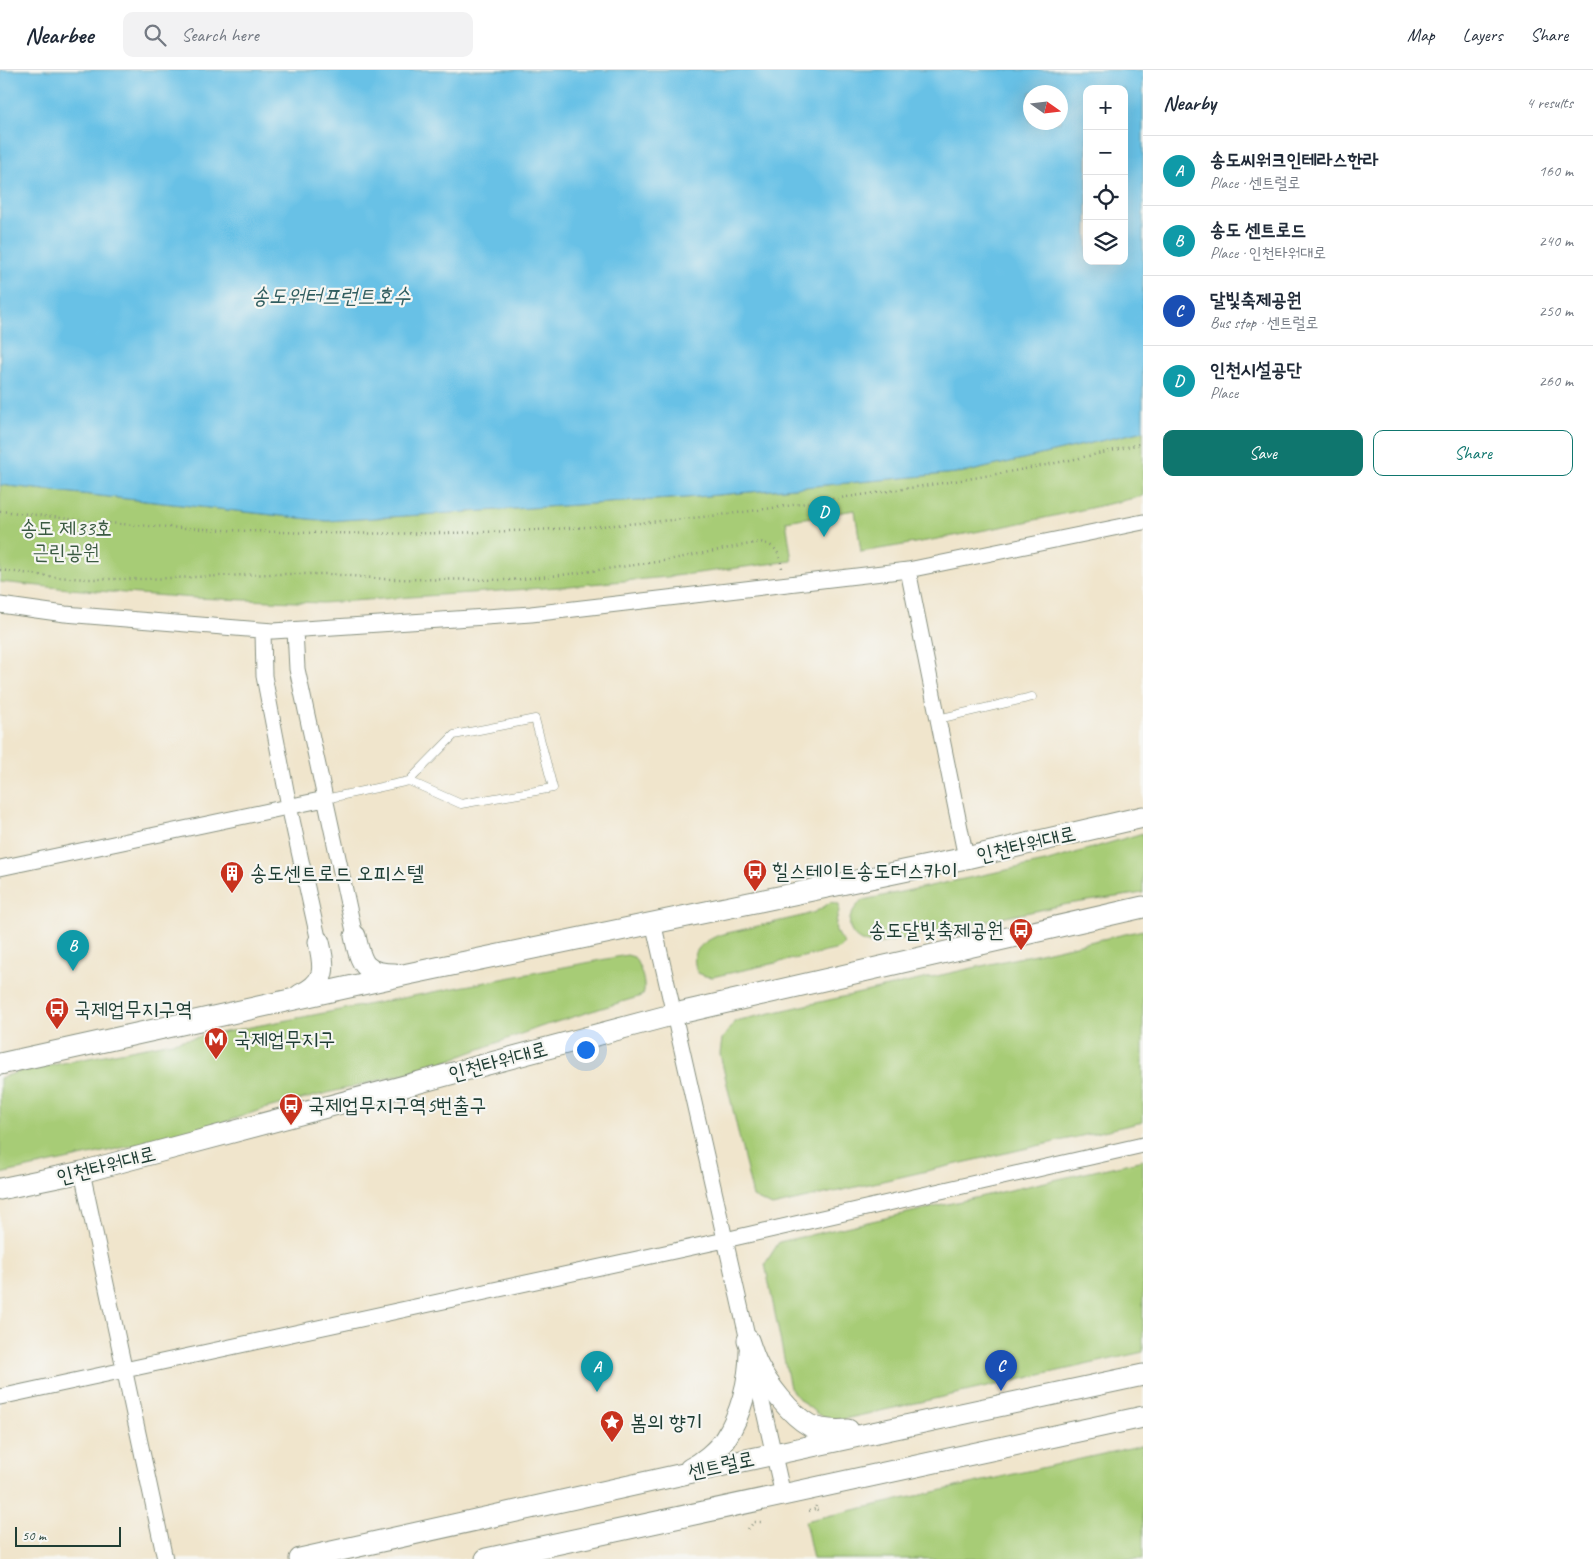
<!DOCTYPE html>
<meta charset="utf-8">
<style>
body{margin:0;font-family:Caveat,"Poor Story",sans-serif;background:#f2f2f3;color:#1f2937}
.controls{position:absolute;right:15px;top:15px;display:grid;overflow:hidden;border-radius:10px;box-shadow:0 5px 20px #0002}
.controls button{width:45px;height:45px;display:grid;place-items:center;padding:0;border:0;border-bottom:1px solid #e0e1e3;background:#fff;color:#1f2937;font:25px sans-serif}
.compass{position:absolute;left:1023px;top:15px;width:45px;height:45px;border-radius:50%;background:#fff;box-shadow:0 5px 20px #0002;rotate:104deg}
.scale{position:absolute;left:15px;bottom:12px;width:106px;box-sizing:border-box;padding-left:5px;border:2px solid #1f3d34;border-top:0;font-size:14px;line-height:18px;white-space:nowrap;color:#1f3d34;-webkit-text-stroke:4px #f6f6f2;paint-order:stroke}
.you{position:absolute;left:585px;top:979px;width:18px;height:18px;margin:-12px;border:4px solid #fff;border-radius:50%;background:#1a73e8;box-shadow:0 0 0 8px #1a73e833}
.badge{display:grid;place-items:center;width:32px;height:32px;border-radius:50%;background:#0f766e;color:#fff;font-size:16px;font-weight:700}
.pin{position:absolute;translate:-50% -41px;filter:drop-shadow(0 1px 2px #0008)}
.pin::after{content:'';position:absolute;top:26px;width:18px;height:15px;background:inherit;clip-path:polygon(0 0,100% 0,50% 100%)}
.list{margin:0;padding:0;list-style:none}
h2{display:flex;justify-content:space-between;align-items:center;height:65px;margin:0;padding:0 20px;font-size:21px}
h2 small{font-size:16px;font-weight:400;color:#747a83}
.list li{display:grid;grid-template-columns:32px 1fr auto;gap:15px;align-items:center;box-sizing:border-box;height:70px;padding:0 20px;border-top:1px solid #e0e1e3}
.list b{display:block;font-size:19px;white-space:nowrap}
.list p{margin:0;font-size:16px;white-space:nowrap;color:#747a83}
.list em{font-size:16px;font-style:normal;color:#747a83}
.actions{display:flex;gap:10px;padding:15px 20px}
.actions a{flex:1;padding:11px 0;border:1px solid #0f766e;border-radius:10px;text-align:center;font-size:18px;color:#0f766e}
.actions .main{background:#0f766e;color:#fff}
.icon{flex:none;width:28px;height:28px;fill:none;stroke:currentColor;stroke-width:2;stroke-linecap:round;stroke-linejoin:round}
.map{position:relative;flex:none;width:1143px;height:1489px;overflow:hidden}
header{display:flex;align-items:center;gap:30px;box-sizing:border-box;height:70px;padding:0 25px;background:#fff;border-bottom:1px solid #e0e1e3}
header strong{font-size:24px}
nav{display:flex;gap:28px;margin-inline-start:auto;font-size:18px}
.search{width:350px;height:45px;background:#f2f2f3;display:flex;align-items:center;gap:12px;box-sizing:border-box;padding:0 18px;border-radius:10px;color:#747a83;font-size:19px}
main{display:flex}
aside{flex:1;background:#fff}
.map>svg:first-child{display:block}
</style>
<header>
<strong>Nearbee</strong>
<div class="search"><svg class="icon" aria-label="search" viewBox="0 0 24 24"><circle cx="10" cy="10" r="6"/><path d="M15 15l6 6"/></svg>Search here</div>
<nav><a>Map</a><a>Layers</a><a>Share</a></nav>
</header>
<main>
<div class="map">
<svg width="1143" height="1489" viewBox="0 0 1143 1489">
<rect width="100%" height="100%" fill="#f6f6f2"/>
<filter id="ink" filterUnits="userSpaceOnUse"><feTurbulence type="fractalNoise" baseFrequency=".02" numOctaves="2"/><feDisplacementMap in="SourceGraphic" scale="10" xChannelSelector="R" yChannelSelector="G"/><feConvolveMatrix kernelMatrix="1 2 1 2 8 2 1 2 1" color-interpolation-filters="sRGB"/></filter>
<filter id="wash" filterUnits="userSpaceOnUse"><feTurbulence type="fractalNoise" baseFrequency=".0096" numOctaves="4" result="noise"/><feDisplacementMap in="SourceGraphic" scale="20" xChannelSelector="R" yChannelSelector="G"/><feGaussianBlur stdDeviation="1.12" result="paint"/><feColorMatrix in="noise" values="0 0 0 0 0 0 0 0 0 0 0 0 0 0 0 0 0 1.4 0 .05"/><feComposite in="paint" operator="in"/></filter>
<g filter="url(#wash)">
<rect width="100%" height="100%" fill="#f0e5cc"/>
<path fill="#a7cc76" stroke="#638455" d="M1143,361V426C1049,448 956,467 861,482L855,440L786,451L792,491L667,507L558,517L322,533L195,528L69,519L0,512V415L327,451L685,428L967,402Z
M1143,763V823L1068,834L878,874C849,875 839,849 863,830L1045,792Z
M831,832L839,834C841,844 832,853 837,863C838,867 842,870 844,873L839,879L712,907L705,906L698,903C688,882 701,873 719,865L802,846L815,842Z
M1143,860V1052L772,1136L753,1127L720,984L722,969L735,951Z
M627,885L634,887C640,896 647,914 643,925L638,927L540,957L428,998L263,1039L196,1062L0,1104V1008L21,1001Z
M1143,1090V1282L840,1350L819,1345L801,1331L790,1318L765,1194L779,1172Z
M1143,1375V1489H813L805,1451Z"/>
<path fill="#68c1e6" stroke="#447f8d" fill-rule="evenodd" d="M0,0H1143V361L967,402L685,428L327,451L0,415ZM1087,19H1124V191H1087ZM1030,22H1060V52H1030Z"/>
</g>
<g filter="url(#ink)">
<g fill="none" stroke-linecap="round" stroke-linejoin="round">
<g stroke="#889180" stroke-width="9">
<path id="lane" d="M938,649L1032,627
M325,729L409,711L461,734L553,718L535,649L454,665L409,711"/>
</g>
<g stroke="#889180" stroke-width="17">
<path id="street" d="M908,500L966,788
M0,535L65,544L273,561L531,544L908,500L1143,452
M295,560L297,599L355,866
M263,561L264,606L289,736L319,872
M0,798L325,729
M653,852L783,1425
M82,1102L165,1489
M0,1327L725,1170L1143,1075"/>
</g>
<g stroke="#889180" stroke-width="23">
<path id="secondary" d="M355,866C361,894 364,904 395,904
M300,925C327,912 325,899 319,872
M0,994L408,904L966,788L1143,747
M0,1119L82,1102L675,944L1143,837
M748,1270C751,1279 754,1288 758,1296C767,1314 791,1345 809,1355C821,1361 834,1361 848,1360
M690,1399C702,1393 717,1381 725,1369C741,1345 750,1310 750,1281
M300,1489L742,1391L1143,1305
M486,1489L1143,1347"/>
</g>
<path stroke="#889180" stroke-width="2.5" stroke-dasharray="1 4" stroke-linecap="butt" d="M0,441C40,445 80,451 121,454C307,467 495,468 681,449C737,444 792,435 847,427C947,413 1046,398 1143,373
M0,500L54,507L89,509H146L271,504H329L385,509L512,510L570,504L663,491L760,472C777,476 779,482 782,498
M816,1436L815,1439L820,1441
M809,1441L815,1439
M748,1459L754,1452H764"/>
<use href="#lane" stroke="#fff" stroke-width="8"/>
<use href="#street" stroke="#fff" stroke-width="15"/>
<use href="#secondary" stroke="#fff" stroke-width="21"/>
</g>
</g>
<defs>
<g id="bus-pin" transform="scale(1.25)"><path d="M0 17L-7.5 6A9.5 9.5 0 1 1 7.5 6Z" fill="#c8321e" stroke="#f6f6f2"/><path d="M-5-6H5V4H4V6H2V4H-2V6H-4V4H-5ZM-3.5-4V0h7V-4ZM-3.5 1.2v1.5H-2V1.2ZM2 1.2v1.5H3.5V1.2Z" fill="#fff"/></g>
<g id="building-pin" transform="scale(1.25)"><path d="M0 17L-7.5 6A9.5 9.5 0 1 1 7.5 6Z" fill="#c8321e" stroke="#f6f6f2"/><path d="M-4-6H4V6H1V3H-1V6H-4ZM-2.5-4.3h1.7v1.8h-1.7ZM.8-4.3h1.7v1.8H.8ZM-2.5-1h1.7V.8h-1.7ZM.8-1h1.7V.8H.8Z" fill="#fff"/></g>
<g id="metro-pin" transform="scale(1.25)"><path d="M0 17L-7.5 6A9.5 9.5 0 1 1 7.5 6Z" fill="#c8321e" stroke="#f6f6f2"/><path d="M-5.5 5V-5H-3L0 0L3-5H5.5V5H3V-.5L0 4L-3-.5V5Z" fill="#fff"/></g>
<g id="sight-pin" transform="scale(1.25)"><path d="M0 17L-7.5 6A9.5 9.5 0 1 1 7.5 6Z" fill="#c8321e" stroke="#f6f6f2"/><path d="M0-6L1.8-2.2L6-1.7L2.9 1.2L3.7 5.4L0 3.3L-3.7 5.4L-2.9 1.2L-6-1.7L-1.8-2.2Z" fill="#fff"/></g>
</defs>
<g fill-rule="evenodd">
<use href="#bus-pin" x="755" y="801"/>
<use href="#building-pin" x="232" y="803"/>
<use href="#bus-pin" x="1021" y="860"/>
<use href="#bus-pin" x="57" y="939"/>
<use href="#metro-pin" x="216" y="969"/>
<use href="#bus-pin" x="291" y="1035"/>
<use href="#sight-pin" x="612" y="1352"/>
</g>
<g text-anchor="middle" stroke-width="4.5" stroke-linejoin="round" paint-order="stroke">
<g font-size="21" fill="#3a5a41" stroke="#f6f6f2">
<text x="66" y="465">송도 제33호<tspan x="66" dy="24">근린공원</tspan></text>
</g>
<g font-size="21" fill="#1f3d34" stroke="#f6f6f2">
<text transform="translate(1026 774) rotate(-13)" y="7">인천타워대로</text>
<text transform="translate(498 991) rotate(-15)" y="7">인천타워대로</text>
<text transform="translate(106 1095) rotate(-14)" y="7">인천타워대로</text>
<text transform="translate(721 1395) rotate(-12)" y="7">센트럴로</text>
</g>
<g font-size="21" fill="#1f3d34" stroke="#f6f6f2" text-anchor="start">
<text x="772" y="808">힐스테이트송도더스카이</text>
<text x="250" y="810">송도센트로드 오피스텔</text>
<text x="1004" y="867" text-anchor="end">송도달빛축제공원</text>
<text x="74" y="946">국제업무지구역</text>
<text x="234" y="976">국제업무지구</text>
<text x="308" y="1042">국제업무지구역5번출구</text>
<text x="630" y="1359">봄의 향기</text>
</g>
<g font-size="22" font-style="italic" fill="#315e60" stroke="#f6f6f2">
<text x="331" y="233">송도워터프런트호수</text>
</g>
</g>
</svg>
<div class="controls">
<button>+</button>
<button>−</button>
<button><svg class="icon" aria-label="locate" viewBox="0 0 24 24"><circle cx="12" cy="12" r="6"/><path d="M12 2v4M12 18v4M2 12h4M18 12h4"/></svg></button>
<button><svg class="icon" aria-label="layers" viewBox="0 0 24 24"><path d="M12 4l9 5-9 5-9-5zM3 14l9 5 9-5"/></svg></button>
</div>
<svg class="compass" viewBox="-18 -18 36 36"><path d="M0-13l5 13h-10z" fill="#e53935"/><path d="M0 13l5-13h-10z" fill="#747a83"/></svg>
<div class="scale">50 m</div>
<div class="you"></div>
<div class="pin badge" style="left:597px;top:1322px;background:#0f9aa8">A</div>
<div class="pin badge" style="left:73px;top:901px;background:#0f9aa8">B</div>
<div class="pin badge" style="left:1001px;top:1321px;background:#1a4fb4">C</div>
<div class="pin badge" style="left:824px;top:467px;background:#0f9aa8">D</div>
</div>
<aside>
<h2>Nearby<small>4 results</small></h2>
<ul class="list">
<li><span class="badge" style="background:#0f9aa8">A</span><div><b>송도씨워크인테라스한라</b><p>Place · 센트럴로</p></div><em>160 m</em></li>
<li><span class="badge" style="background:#0f9aa8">B</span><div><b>송도 센트로드</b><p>Place · 인천타워대로</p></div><em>240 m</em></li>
<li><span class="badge" style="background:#1a4fb4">C</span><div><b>달빛축제공원</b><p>Bus stop · 센트럴로</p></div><em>250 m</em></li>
<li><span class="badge" style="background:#0f9aa8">D</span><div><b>인천시설공단</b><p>Place</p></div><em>260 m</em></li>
</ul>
<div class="actions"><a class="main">Save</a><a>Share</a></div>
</aside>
</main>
